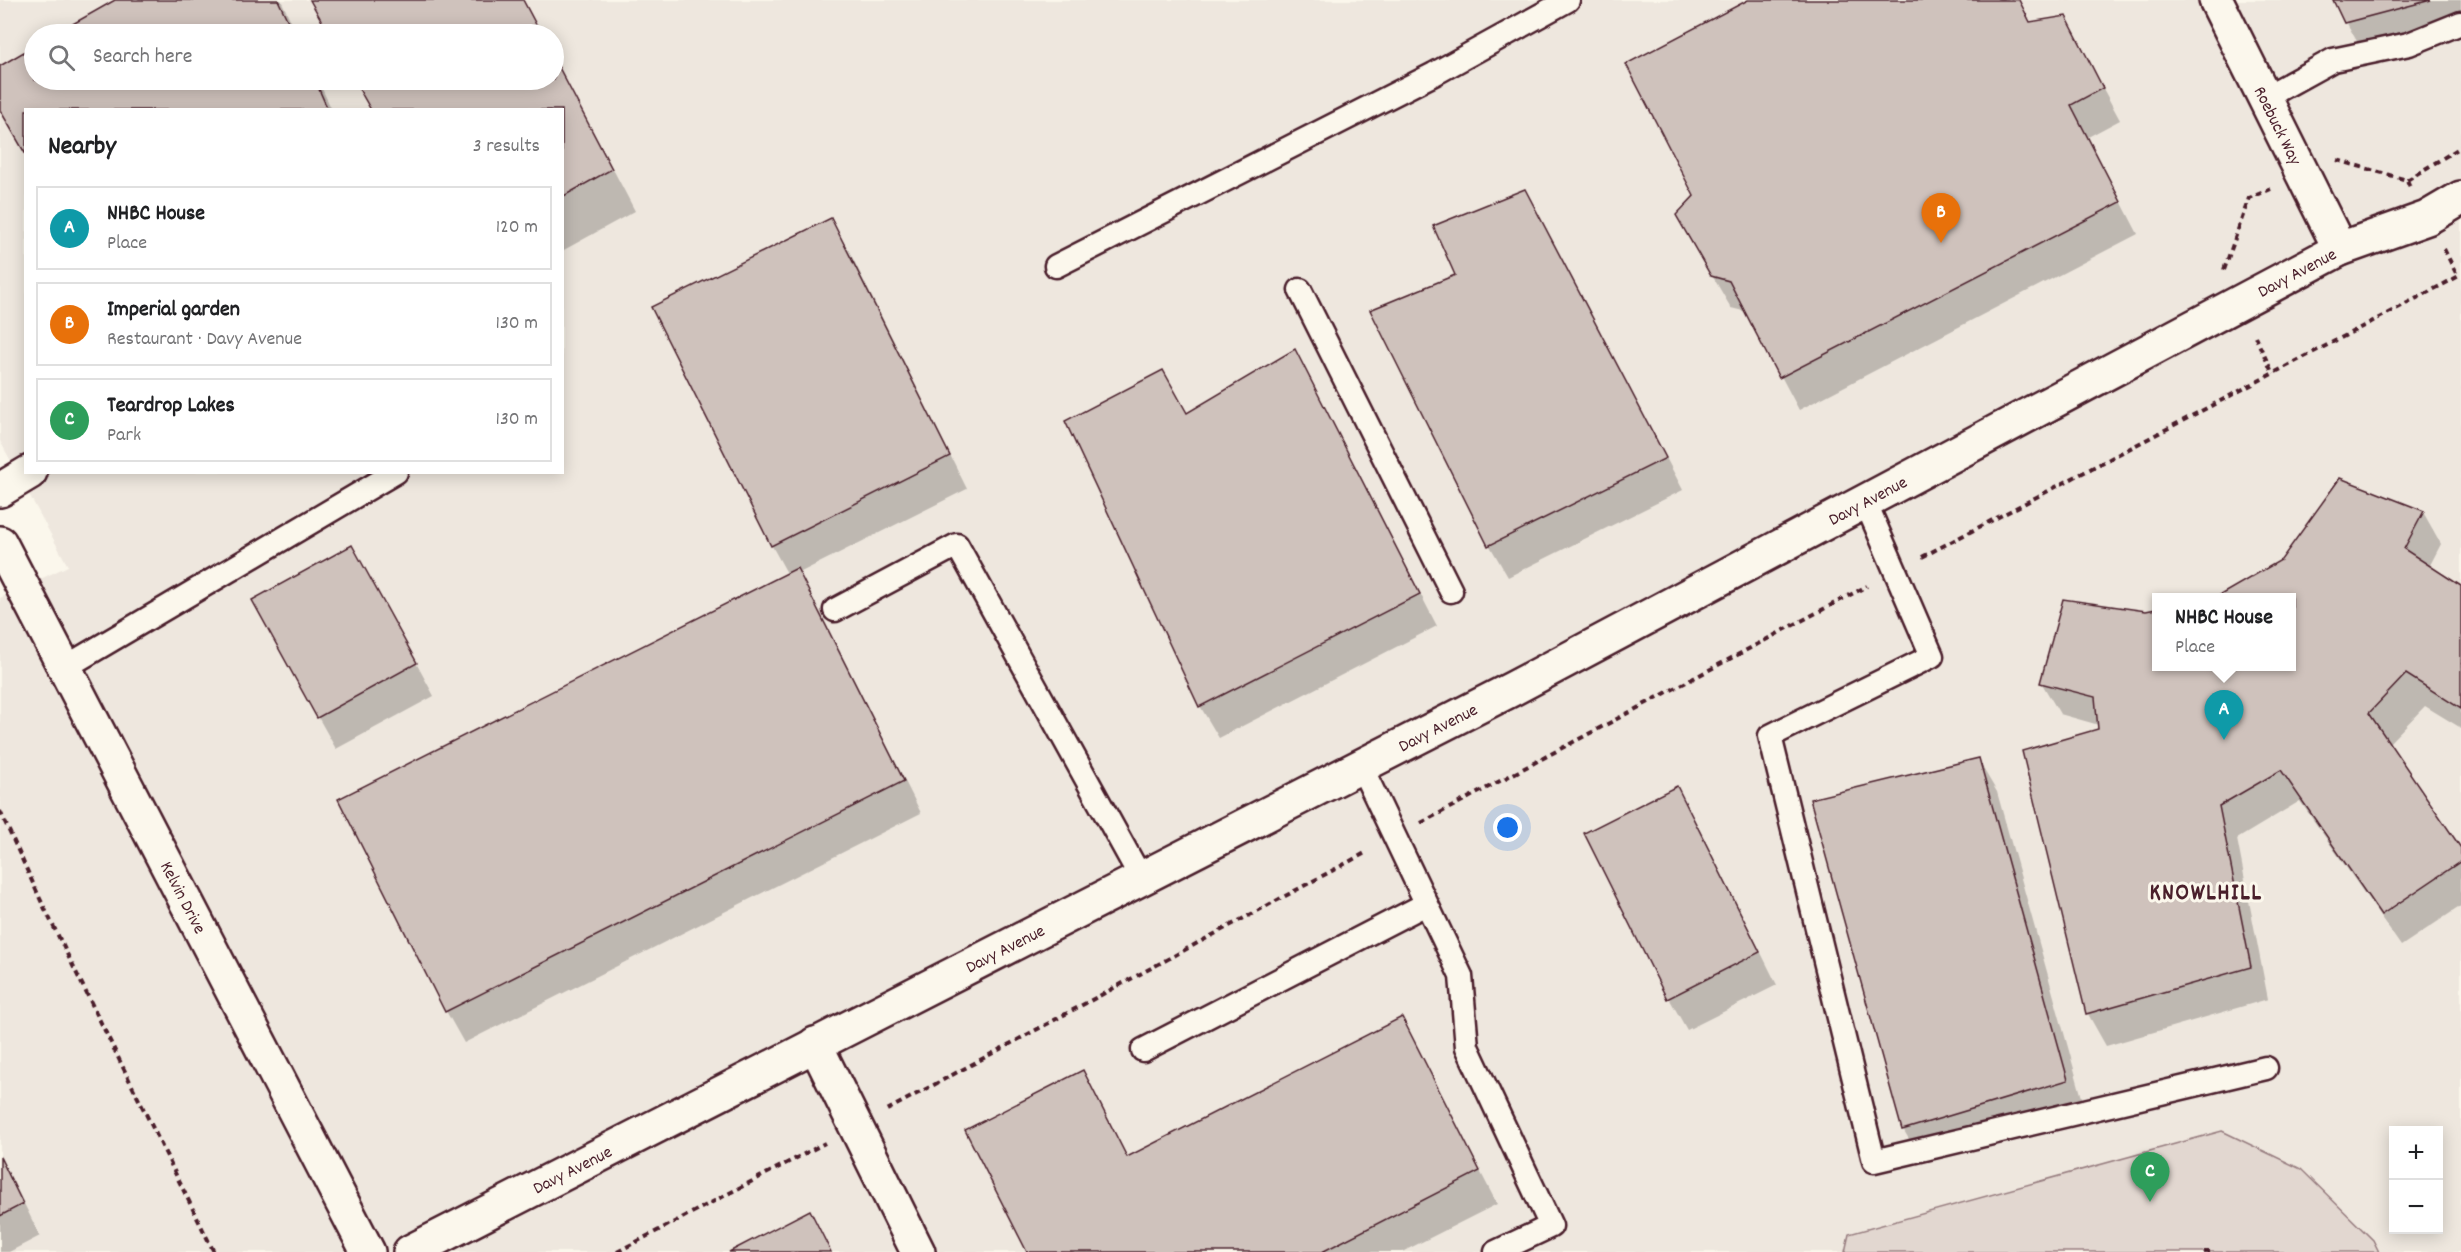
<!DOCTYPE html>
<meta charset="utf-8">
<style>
body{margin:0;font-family:Dekko,sans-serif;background:#f2f2f2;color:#202124}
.controls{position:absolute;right:18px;bottom:18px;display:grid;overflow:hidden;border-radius:0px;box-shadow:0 3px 15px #0003}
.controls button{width:54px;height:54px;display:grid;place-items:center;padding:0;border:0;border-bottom:2px solid #e0e0e0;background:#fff;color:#202124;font:30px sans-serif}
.you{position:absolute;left:1508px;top:828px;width:21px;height:21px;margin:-15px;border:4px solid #fff;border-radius:50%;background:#1a73e8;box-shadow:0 0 0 9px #1a73e833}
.badge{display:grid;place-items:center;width:39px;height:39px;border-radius:50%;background:#1f6fb2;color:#fff;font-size:20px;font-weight:700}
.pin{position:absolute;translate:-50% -50px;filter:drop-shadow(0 2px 3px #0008)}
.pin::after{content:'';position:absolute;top:32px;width:21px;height:18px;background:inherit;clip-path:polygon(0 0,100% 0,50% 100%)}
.popup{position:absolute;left:2152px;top:593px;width:144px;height:78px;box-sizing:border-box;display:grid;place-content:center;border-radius:0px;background:#fff;filter:drop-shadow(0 2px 4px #0005);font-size:20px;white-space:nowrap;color:#757577}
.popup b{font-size:22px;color:#202124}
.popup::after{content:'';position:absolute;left:50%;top:100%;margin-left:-12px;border:12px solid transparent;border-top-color:#fff}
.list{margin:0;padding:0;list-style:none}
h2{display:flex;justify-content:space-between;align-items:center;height:78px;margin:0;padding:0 24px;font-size:26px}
h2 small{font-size:20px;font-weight:400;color:#757577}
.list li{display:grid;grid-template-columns:39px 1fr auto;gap:18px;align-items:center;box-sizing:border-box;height:84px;margin:0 12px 12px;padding:0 12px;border:2px solid #e0e0e0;border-radius:0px}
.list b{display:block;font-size:22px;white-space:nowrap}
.list p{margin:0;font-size:20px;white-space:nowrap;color:#757577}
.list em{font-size:20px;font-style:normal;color:#757577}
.icon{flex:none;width:33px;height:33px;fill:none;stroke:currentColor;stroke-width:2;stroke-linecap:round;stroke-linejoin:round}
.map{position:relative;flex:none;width:2461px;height:1252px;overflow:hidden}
.search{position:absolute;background:#fff;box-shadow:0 3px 15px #0003;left:24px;top:24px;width:540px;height:66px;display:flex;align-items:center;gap:15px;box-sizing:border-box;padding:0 21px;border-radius:33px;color:#757577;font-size:22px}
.panel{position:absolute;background:#fff;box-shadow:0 3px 15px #0003;left:24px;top:108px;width:540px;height:366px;border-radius:0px}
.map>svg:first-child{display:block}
</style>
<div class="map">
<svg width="2461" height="1252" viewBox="0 0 2461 1252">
<rect width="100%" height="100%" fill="#fbf7ec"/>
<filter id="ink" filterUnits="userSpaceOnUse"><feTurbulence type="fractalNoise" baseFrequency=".0167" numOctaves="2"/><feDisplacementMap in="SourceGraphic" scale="12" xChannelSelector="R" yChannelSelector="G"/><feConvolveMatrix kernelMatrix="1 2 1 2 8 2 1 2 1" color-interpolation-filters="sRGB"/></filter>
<g filter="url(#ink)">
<path fill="#eee7de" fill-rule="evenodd" d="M0,0H2461V1252H2379L2373,1240L2222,1131L1849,1234L1845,1252H0V598L68,566L0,441ZM34,34H554V80H34ZM26,110H562V472H26ZM2156,598H2292V666H2156ZM2394,1130H2438V1230H2394Z"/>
<path fill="#e2d7d0" stroke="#967b7e" stroke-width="1.5" d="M2222,1131L2301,1169L2373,1240L2379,1252H1845L1849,1234Z"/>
<path fill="#0003" d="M118,0H281L297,34H58Z
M312,0H523L541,34H331Z
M1751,0H2019L2031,23L2065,18L2120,120L2088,137L2138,234L1799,410L1747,312L1731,308L1677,215L1696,196Z
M2334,0H2461V29L2364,54Z
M34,48V80H318L332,110H26L0,107V68Z
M554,57L635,211L562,251V110H373L356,80H554Z
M830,220L849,251L967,489L799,573L815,602L921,813L464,1043L446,1011L788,575L772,546L653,308Z
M1543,223L1683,490L1508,577L1490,546L1372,311L1458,276Z
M1295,351L1437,626L1219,738L1200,706L1187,415Z
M2423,512L2441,544L2429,567L2461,588V728L2425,706L2388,744L2461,851V906L2401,946L2300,801L2237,839L2268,999L2106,1046L2088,1014L2024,752L2100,731L2099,725L2060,714L2041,682L2146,613L2156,611V666H2292V598Z
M370,578L434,696L336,749L318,717Z
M1978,760L1997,792L2086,1112L1922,1161L1903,1129Z
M1677,788L1695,820L1777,985L1687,1030L1669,998L1586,834Z
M1402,1019L1497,1204L1402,1252H1029L1083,1072L1128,1158Z
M0,1155L40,1236L9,1252H0Z"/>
<path fill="#cfc2bc" stroke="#4a1f2b" stroke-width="1.5" d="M115,0H278L294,34H55Z
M310,0H523L541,34H329Z
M1748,0H2019L2030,22L2066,16L2103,88L2071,105L2121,202L1779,378L1729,281L1711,276L1676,215L1694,196L1626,64Z
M2333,0H2431L2344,23Z
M34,46V80H315L328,110H26V155L0,110V66Z
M554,58L612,169L562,197V110H371L354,80H554Z
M1525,189L1666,458L1488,546L1370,310L1455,275L1433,226Z
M831,218L950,456L771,546L651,307Z
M1295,349L1420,594L1199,707L1065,421L1163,370L1187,413Z
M2340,478L2424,511L2404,549L2461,586V709L2406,674L2369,713L2461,848V861L2381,915L2281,770L2219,806L2251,967L2086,1014L2022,751L2098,729L2095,697L2040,683L2063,599L2146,611L2156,609V666H2292V598H2215L2281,560Z
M352,545L417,663L317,718L252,600Z
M797,568L904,781L445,1012L338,799Z
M1979,758L2068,1080L1902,1130L1810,799Z
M1677,786L1760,952L1667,999L1584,833Z
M1402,1017L1480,1171L1322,1252H1027L965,1130L1083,1070L1127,1157Z
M0,1157L23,1204L0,1216Z
M810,1210L831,1252H729Z"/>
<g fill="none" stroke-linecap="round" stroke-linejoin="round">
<g stroke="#4a1f2b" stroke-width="27">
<path id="lane" d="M2264,98L2333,60L2409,44L2461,23
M1056,266L1434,74L1568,0
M1300,290L1451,591
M1865,501L1932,656L1770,736L1874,1161L2266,1068
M835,610L957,545L1141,878
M64,668L396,472
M1361,766L1461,976L1467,1047L1551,1226L1496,1252
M1143,1050L1426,904"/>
</g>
<g stroke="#4a1f2b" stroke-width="38">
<g id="street">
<path id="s1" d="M2216,0L2340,249"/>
<path d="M0,490L30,472"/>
<path id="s2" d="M0,543L368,1252"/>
<path d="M815,1044L918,1252"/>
<path id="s3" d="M410,1252L1514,688L2340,249L2427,218L2461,198"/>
</g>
</g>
<path stroke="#4a1f2b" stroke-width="4" stroke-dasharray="6 4.5" stroke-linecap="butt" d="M2337,160L2407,180L2410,187
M2407,180L2461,147
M2444,249L2458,277
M2224,270L2249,198L2271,189
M2255,336L2273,374
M1922,557L2461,275
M0,811L42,903L214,1252
M1421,823L1867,586
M887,1110L1367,852
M617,1252L825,1143
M2204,1252H2211"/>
<use href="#lane" stroke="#fbf7ec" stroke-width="22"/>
<use href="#street" stroke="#fbf7ec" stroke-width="33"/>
</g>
</g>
<g text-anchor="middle" stroke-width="6" stroke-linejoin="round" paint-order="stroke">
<g font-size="18" fill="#4a1f2b" stroke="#fbf7ec">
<text dy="6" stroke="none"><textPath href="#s1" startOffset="140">Roebuck Way</textPath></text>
<text dy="6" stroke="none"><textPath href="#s3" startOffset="2126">Davy Avenue</textPath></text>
<text dy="6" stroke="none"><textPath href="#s3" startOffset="1640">Davy Avenue</textPath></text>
<text dy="6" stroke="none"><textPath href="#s3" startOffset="1154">Davy Avenue</textPath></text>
<text dy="6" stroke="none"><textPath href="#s2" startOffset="399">Kelvin Drive</textPath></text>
<text dy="6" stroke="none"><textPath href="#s3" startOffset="668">Davy Avenue</textPath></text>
<text dy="6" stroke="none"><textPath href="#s3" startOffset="182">Davy Avenue</textPath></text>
</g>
<g font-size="24" font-weight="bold" letter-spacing="1.5" fill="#4a1f2b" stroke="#fbf7ec">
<text x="2206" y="899">KNOWLHILL</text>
</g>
</g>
</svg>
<div class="controls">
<button>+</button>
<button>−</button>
</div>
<div class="you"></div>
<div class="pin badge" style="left:2224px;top:740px;background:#0f9aa8">A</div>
<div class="popup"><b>NHBC House</b>Place</div>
<div class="pin badge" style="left:1941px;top:243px;background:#e8710a">B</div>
<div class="pin badge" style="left:2150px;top:1202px;background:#2e9e5b">C</div>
<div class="search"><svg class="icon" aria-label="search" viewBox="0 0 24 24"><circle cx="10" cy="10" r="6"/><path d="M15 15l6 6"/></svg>Search here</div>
<section class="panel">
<h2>Nearby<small>3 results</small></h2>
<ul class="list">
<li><span class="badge" style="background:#0f9aa8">A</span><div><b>NHBC House</b><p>Place</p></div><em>120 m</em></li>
<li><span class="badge" style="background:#e8710a">B</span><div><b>Imperial garden</b><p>Restaurant · Davy Avenue</p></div><em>130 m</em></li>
<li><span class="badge" style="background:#2e9e5b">C</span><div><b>Teardrop Lakes</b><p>Park</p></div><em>130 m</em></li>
</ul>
</section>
</div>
